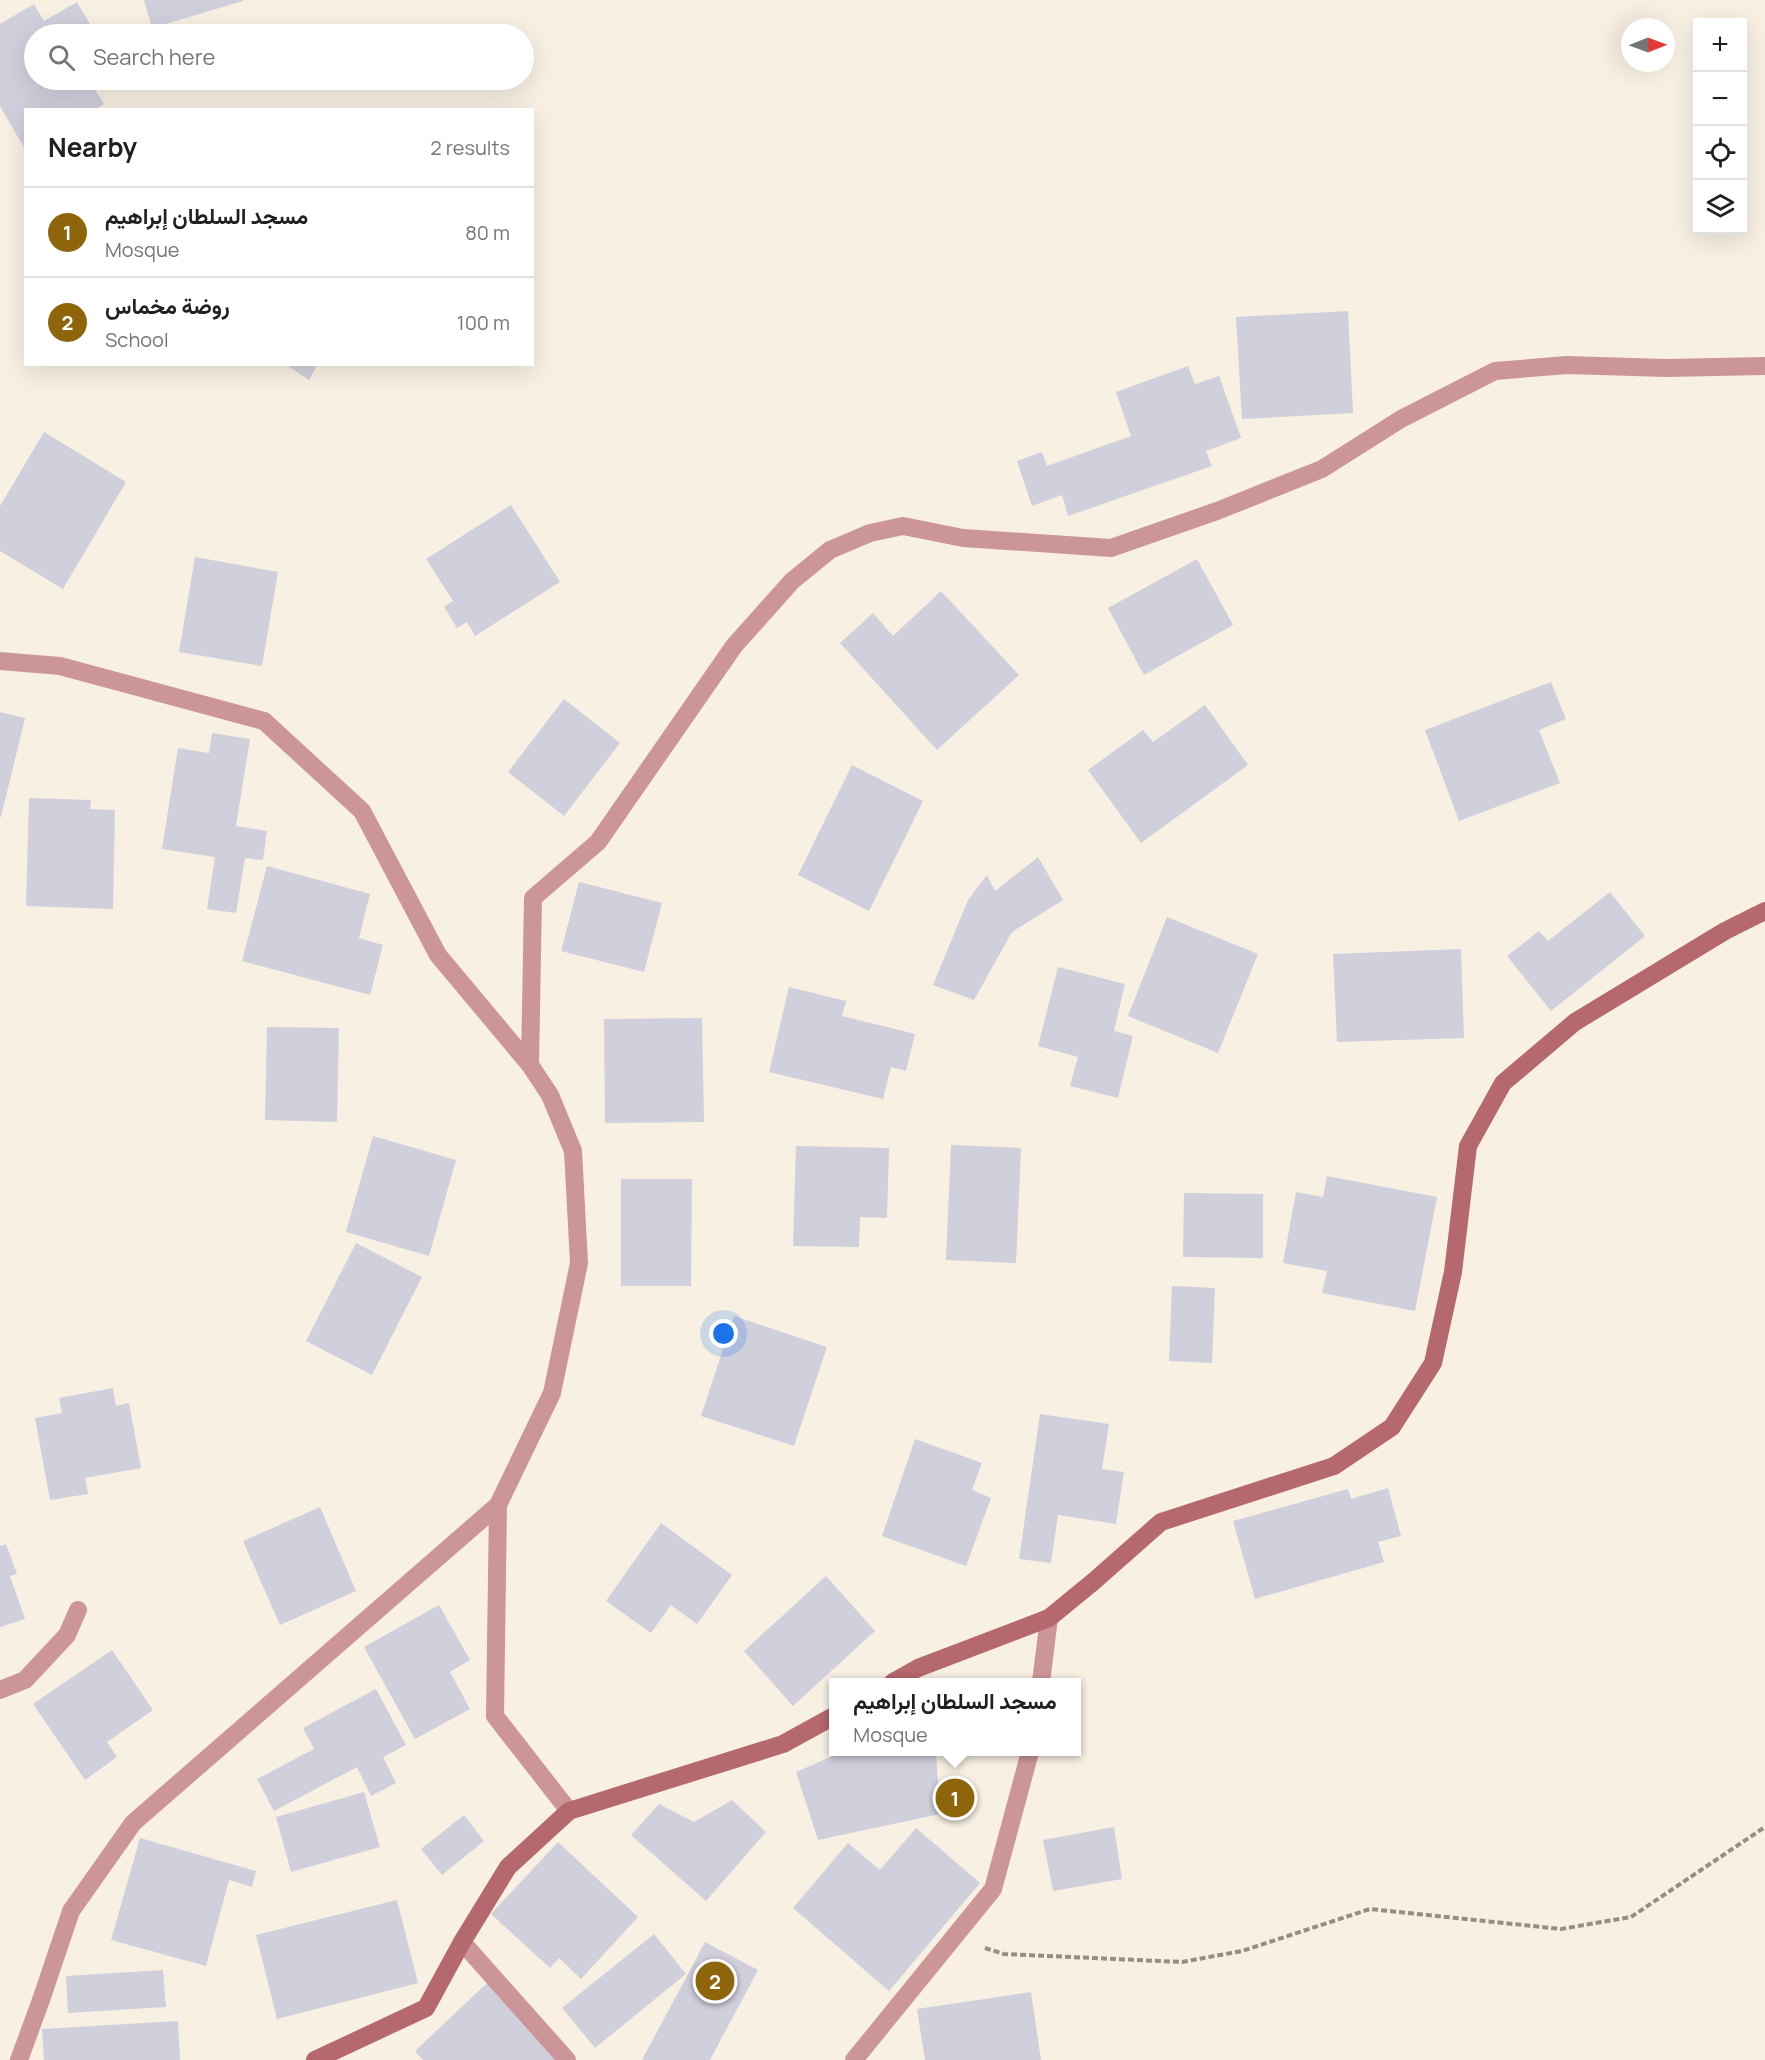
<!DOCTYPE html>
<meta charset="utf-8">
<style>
body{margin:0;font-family:Manrope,Vazirmatn,sans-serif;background:#f2f2f2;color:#202124}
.controls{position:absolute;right:18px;top:18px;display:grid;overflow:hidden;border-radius:0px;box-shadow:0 6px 24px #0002}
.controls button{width:54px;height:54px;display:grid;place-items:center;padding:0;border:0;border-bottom:2px solid #e0e0e0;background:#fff;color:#202124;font:30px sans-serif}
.compass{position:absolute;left:1621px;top:18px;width:54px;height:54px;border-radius:50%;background:#fff;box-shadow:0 6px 24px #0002;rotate:89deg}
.you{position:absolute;left:724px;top:1334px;width:21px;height:21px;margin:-15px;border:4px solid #fff;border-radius:50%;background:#1a73e8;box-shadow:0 0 0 9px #1a73e833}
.badge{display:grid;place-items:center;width:39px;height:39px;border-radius:50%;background:#8f650c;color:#fff;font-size:20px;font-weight:700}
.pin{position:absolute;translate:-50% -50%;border:3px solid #fff;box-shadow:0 2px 6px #0006}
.popup{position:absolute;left:829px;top:1678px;width:252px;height:78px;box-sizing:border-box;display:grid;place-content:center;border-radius:0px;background:#fff;filter:drop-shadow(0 2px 4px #0005);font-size:20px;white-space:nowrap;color:#757577}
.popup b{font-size:22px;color:#202124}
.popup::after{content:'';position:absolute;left:50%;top:100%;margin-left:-12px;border:12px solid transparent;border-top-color:#fff}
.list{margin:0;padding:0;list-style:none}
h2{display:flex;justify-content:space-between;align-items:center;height:78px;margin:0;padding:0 24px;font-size:26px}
h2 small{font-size:20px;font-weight:400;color:#757577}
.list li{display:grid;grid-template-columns:39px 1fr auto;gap:18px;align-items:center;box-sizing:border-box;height:90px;padding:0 24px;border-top:2px solid #e0e0e0}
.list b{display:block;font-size:22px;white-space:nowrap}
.list p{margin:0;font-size:20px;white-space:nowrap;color:#757577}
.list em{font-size:20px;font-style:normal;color:#757577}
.icon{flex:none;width:33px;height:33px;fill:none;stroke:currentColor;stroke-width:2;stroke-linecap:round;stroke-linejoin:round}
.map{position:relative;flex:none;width:1765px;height:2060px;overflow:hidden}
.search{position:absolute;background:#fff;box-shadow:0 6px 24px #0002;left:24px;top:24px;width:510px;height:66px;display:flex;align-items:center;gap:15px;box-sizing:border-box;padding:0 21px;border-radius:33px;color:#757577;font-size:22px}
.panel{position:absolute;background:#fff;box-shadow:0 6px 24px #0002;left:24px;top:108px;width:510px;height:258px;border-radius:0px}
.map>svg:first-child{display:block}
</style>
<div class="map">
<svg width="1765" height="2060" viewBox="0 0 1765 2060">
<rect width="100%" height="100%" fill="#f8f0e3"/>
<path fill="#d0cfdc" d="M144,0H243V1L152,28Z
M77,2L96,34H34V80H109L94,88L104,104L94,110H26V151L0,106V24L34,4L44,21Z
M1348,311L1353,413L1242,419L1236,317Z
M285,364H318L309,380Z
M1188,366L1195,384L1219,376L1241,438L1206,451L1212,466L1068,516L1062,495L1032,506L1017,461L1042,452L1047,466L1131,436L1116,392Z
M44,432L126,482L63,589L0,551V506Z
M511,505L560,582L475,636L467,622L457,628L444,607L453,601L426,559Z
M195,557L278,572L262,666L179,652Z
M1197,559L1233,625L1144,675L1108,608Z
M941,591L1019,675L937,750L840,643L873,613L893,636Z
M1551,682L1566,719L1539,730L1560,783L1459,821L1425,730Z
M564,699L620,743L564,816L508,772Z
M1205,705L1248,765L1141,843L1088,770L1143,730L1153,742Z
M0,712L25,718L1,817H0Z
M212,733L250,739L236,826L267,831L263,860L245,858L236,913L207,909L215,857L162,849L178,748L209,753Z
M852,765L923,801L869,911L798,875Z
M29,798L91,800L90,809L115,810L113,909L26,906Z
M1038,857L1063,900L1012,932L974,1000L933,985L968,900L987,875L995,891Z
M267,866L370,894L359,938L383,945L370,995L242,961Z
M579,882L662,903L644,972L561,951Z
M1610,892L1645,936L1551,1011L1507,956L1539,931L1548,941Z
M1167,917L1258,954L1218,1053L1128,1016Z
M1461,949L1464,1038L1337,1042L1333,954Z
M1058,967L1125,984L1114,1031L1133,1036L1118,1098L1070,1086L1078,1057L1038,1046Z
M789,987L846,1001L842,1016L915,1034L906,1071L891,1067L883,1099L769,1072Z
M702,1018L704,1122L605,1123L604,1019Z
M267,1027L339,1028L337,1122L265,1120Z
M373,1136L456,1160L429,1256L346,1232Z
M951,1145L1021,1148L1016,1263L946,1260Z
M796,1146L889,1148L887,1218L860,1217L859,1247L793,1246Z
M1327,1176L1437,1197L1415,1311L1322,1293L1327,1271L1283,1263L1296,1192L1323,1197Z
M621,1179H692L691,1286H621Z
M1184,1193L1263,1194V1258L1183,1257Z
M356,1243L422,1277L372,1375L306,1341Z
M1172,1286L1215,1288L1212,1363L1169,1361Z
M734,1316L827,1347L794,1446L701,1416Z
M113,1388L116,1406L129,1403L141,1468L85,1478L88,1494L50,1500L35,1418L62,1413L59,1398Z
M1040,1414L1109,1424L1102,1469L1124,1472L1116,1524L1058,1515L1051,1563L1019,1559Z
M915,1439L982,1463L972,1490L991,1498L966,1566L882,1536Z
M1388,1488L1401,1536L1378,1542L1384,1562L1255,1599L1233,1521L1348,1489L1351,1499Z
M320,1507L356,1591L280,1625L243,1541Z
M661,1523L732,1575L697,1624L671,1605L651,1633L606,1601Z
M6,1544L17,1574L10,1576L25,1619L0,1627V1546Z
M826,1576L875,1631L793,1706L744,1651Z
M439,1605L470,1660L450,1672L470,1709L415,1739L364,1647Z
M112,1650L153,1710L107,1742L117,1757L85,1780L33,1704Z
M376,1689L406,1745L383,1757L396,1783L371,1796L357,1767L274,1811L257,1779L314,1749L303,1728Z
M842,1752H936L940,1814L818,1840L796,1772Z
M364,1792L380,1847L291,1872L276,1817Z
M732,1800L766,1832L706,1901L631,1835L659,1804L694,1822Z
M464,1815L484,1841L442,1875L421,1849Z
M1114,1827L1122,1879L1053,1891L1043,1840Z
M916,1828L980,1883L889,1991L793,1908L848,1843L880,1870Z
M140,1838L256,1871L252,1887L229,1880L206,1966L111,1940Z
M558,1842L638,1917L581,1979L559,1958L550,1968L491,1914Z
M397,1900L418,1983L277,2019L256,1935Z
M654,1934L686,1974L595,2048L562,2008Z
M705,1942L758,1970L710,2060H642Z
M163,1970L166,2007L68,2013L66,1976Z
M487,1983L561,2060H423L415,2051Z
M1031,1992L1041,2060H925L917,2009Z
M178,2021L180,2060H44L42,2029Z"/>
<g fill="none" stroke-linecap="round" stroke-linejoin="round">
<path stroke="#948e85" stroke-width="4" stroke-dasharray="6 3" stroke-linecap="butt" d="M985,1948L1004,1954L1182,1962L1242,1951L1370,1909L1561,1929L1631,1917L1765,1827"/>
<path stroke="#cc9698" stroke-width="18" d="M0,661L60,666L264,721L362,811L438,955L530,1065L550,1095L573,1151L579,1263L552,1393L498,1505L495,1716L569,1811
M530,1065L533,898L598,842L734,646L792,581L830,550L870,533L903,526L963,538L1111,548L1217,511L1322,469L1401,419L1495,371L1567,365L1666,368L1765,366
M1041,1682L1049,1618
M0,1690L25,1680L67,1635L78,1610
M462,1942L567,2060
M19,2060L41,2000L71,1911L133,1823L498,1505
M854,2060L993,1889L1030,1752"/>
<path stroke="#b5686d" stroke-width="18" d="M893,1682L918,1668L1049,1618L1093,1582L1161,1522L1334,1466L1392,1427L1433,1363L1453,1272L1468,1146L1503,1083L1575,1022L1725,931L1765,911
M315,2060L426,2008L462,1942L508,1867L569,1811L783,1744L834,1716"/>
</g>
</svg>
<div class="controls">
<button>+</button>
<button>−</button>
<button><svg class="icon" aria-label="locate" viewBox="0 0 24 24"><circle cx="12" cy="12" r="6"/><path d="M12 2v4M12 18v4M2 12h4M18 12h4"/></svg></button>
<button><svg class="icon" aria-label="layers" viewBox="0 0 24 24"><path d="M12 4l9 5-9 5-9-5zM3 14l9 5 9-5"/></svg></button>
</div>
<svg class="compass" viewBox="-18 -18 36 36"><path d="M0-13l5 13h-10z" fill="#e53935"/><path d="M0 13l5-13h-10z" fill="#757577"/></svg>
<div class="you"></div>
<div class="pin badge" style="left:955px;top:1798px">1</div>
<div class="popup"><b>مسجد السلطان إبراهيم</b>Mosque</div>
<div class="pin badge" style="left:715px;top:1981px">2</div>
<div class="search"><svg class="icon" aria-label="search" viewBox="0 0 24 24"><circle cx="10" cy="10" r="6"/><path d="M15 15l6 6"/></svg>Search here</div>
<section class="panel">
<h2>Nearby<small>2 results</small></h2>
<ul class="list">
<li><span class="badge">1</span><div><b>مسجد السلطان إبراهيم</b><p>Mosque</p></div><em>80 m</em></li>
<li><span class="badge">2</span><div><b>روضة مخماس</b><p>School</p></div><em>100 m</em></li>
</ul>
</section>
</div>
